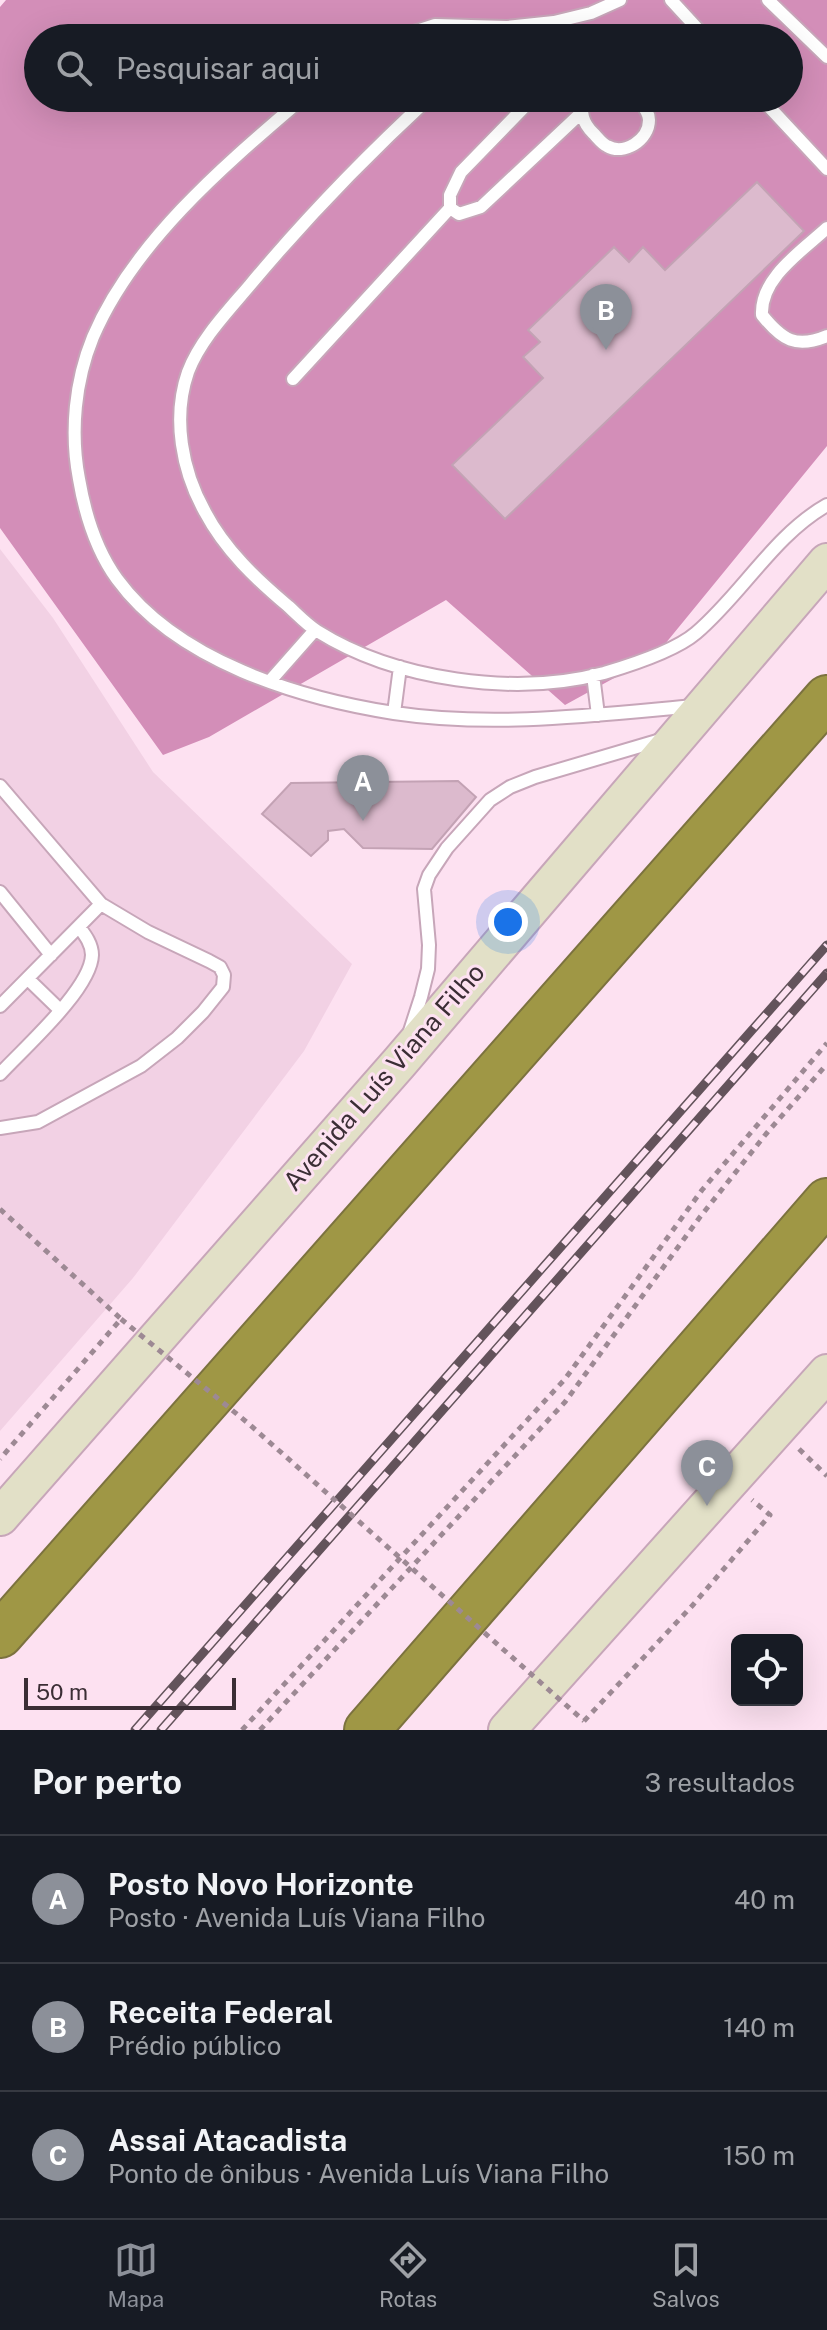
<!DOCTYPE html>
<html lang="pt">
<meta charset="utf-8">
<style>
body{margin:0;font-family:"Public Sans",sans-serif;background:#242831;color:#f1f3f6}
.controls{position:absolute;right:24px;bottom:24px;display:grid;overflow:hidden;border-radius:12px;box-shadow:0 8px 32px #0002}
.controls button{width:72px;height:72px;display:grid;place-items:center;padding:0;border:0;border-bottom:2px solid #363941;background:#171b24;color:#f1f3f6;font:40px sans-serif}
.scale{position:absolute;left:24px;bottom:20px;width:212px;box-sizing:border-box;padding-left:8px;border:4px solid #3b2e35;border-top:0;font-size:22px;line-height:28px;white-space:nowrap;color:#3b2e35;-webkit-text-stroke:6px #fde1f1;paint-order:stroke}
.you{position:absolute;left:508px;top:922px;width:28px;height:28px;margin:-20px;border:6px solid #fff;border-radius:50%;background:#1a73e8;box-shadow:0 0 0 12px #1a73e833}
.badge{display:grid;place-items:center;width:52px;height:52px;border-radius:50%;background:#8c9099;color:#fff;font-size:26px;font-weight:700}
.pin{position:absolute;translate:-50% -66px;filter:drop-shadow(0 2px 4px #0008)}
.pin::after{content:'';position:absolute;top:42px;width:28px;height:24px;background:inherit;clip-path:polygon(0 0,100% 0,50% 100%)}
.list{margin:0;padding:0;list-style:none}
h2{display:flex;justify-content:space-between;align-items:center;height:104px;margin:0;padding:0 32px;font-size:34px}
h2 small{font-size:26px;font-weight:400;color:#9ea1a6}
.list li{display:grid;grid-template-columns:52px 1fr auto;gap:24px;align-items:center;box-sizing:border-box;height:128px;padding:0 32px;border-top:2px solid #363941}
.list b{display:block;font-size:30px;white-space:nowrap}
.list p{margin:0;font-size:26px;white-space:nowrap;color:#9ea1a6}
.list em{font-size:26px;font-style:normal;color:#9ea1a6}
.icon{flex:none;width:44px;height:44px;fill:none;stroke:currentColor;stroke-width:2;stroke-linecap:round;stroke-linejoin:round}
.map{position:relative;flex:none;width:827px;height:1730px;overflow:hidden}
.search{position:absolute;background:#171b24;box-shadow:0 8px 32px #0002;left:24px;right:24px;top:24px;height:88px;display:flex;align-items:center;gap:20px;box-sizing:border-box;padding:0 28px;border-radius:44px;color:#9ea1a6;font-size:30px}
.sheet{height:488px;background:#171b24}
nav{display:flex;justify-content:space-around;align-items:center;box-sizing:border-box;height:112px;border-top:2px solid #363941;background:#171b24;font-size:22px;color:#9ea1a6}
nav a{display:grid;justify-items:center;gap:4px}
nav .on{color:#8c9099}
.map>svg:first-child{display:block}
</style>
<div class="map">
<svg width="827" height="1730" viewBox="0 0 827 1730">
<rect width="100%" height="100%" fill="#fde1f1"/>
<path fill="#f2d1e4" d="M0,549L53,618L153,772L352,964L304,1051L133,1278L0,1431Z"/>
<path fill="#d38eb8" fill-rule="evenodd" d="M6,0H827V446L656,655L565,705L446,600L209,737L163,755L0,528V7ZM38,38H789V98H38Z"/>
<path fill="#dcbacd" stroke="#c3a2b4" stroke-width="2" d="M757,182L804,231L505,519L452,465L543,378L523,357L540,342L528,330L614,247L629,262L643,247L665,270Z
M458,781L476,797L432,849L363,848L344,829L328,831V840L311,856L262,814L291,783Z"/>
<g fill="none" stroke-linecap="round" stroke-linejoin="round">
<g stroke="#c7a6b9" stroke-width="16">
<path id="lane" d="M671,0L706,38
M768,0L827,57
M554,22L573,38
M395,38L435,25L507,27L554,22L591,13L620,0
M303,98C226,164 134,241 93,337C75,381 70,432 79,479C85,514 96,550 117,579C177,661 298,698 394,713C494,728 596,715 695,706
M429,98C365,157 306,218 250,285C228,311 200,340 188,372C172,418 182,471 205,512C225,550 256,579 288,606C297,614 306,624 317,631C395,680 515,697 604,673C631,665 675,651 696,633C742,594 774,535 827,505
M533,98L461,172L450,195V208L459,214L481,207L580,114
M582,98C581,113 582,122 593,133C597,137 602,144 607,146C624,156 649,140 649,120C649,111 642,105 637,98
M761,98L827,169
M827,228C802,251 760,278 762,315C782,340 796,349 827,336
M293,379L450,208
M593,675L598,715
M270,681L315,630
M394,713L400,667
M0,786L101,904L148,932L209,961L220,967L224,975L223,987L203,1012L177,1038L141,1066L38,1122L0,1128
M0,892L51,955
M28,979L60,1010
M0,1006L101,904
M410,1031L421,997L428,969L429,945L424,889L429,875L447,848L490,800L510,787L535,777L664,739
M0,1074C24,1048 91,989 92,955C92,944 85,935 79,927"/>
</g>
<g stroke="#c7a6b9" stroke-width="40">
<path id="secondary" d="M0,1517L399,1063L827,562
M507,1730L827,1373"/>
</g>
<g stroke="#7c723f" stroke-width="48">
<path id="highway" d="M0,1635L827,698
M367,1730L827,1201"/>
</g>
<path stroke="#9d8994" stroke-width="5" stroke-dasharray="6 6" stroke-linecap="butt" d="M0,1209L121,1319L0,1459
M799,1449L827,1476
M584,1721L692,1606L770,1515L752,1500
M242,1730L565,1379L702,1190L827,1043
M260,1730L565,1402L700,1217L766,1134L827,1064"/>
<use href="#lane" stroke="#fff" stroke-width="12"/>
<use href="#secondary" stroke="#e2e0c7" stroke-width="36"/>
<use href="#highway" stroke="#9f9745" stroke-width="44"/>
<g stroke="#63535b" stroke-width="9">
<path id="rail" d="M135,1730L827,945
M161,1730L827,973"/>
</g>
<use href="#rail" stroke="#fde1f1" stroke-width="6" stroke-dasharray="18" stroke-linecap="butt"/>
<path stroke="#9d8994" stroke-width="5" stroke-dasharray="6 6" stroke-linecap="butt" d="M121,1319L249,1424L584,1721"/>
</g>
<g text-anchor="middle" stroke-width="6" stroke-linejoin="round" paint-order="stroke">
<g font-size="26" fill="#3b2e35" stroke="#fde1f1">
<text transform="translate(384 1077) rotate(-49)" y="9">Avenida Luís Viana Filho</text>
</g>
</g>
</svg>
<div class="controls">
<button><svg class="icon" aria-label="locate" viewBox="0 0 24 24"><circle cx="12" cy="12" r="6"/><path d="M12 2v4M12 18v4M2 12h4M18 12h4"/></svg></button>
</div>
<div class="scale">50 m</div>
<div class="you"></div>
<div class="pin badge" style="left:363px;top:821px">A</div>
<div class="pin badge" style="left:606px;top:350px">B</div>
<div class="pin badge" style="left:707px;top:1506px">C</div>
<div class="search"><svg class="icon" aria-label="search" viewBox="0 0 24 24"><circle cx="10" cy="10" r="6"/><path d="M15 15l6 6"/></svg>Pesquisar aqui</div>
</div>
<section class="sheet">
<h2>Por perto<small>3 resultados</small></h2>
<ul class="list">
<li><span class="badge">A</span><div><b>Posto Novo Horizonte</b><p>Posto · Avenida Luís Viana Filho</p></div><em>40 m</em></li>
<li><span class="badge">B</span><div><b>Receita Federal</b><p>Prédio público</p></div><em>140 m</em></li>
<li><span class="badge">C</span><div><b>Assai Atacadista</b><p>Ponto de ônibus · Avenida Luís Viana Filho</p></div><em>150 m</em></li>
</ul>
</section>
<nav>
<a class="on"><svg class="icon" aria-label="map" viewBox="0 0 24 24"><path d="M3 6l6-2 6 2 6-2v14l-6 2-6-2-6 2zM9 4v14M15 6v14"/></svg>Mapa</a>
<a><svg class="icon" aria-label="directions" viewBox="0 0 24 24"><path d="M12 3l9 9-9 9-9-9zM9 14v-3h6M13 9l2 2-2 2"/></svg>Rotas</a>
<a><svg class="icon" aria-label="saved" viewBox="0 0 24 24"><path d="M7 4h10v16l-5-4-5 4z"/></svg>Salvos</a>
</nav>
